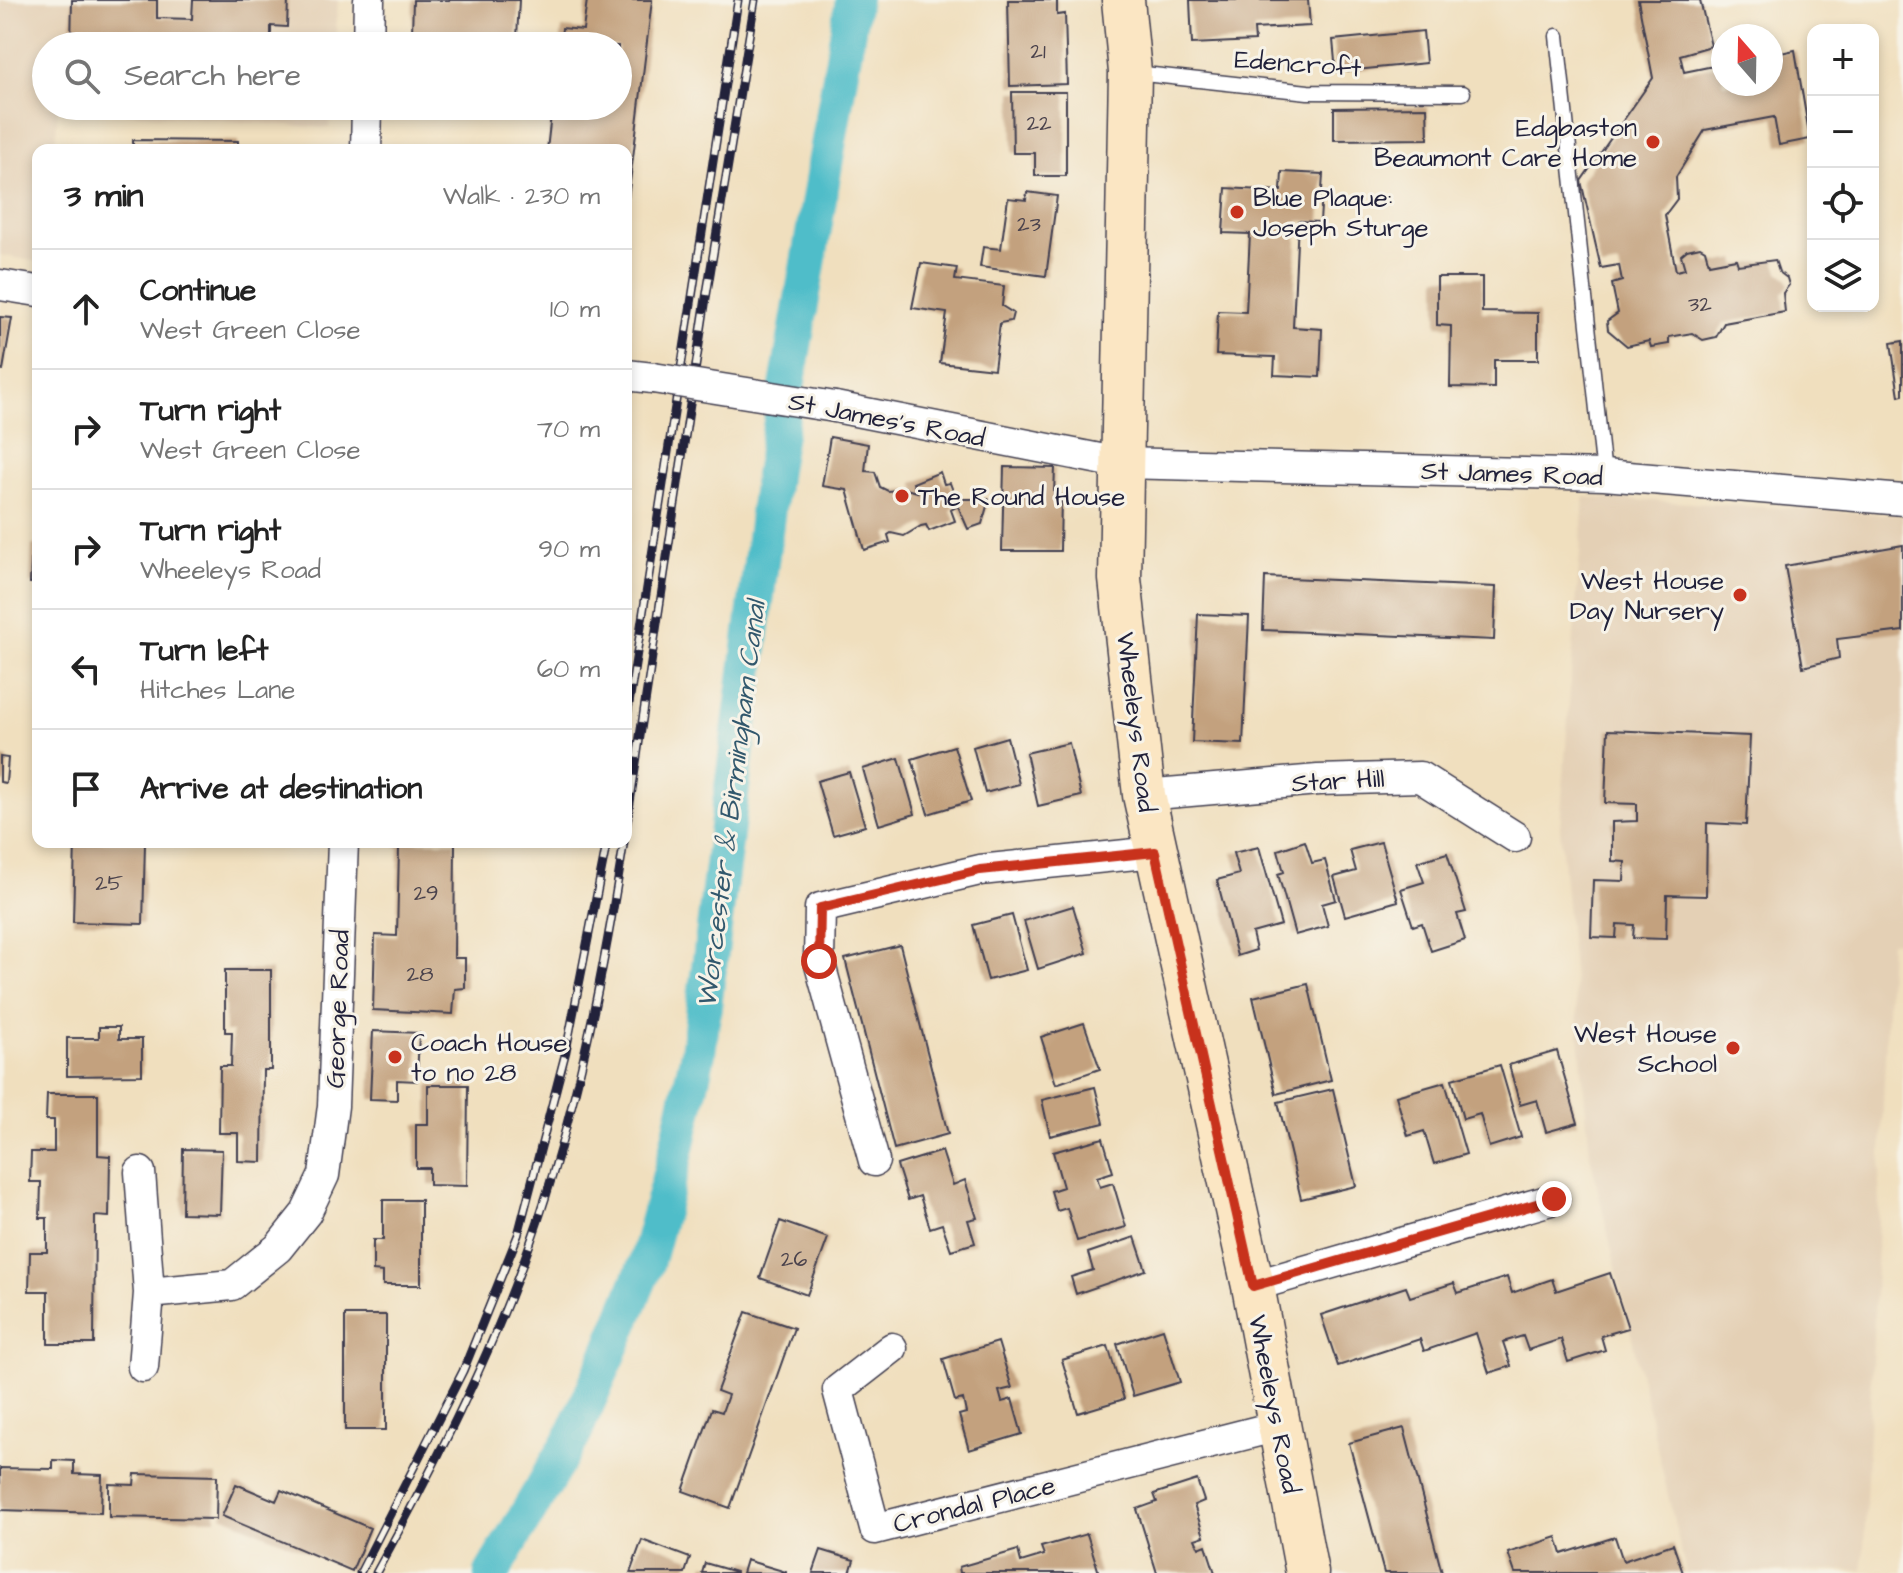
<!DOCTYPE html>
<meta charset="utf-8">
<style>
body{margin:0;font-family:"Architects Daughter",sans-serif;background:#f6f6f6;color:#222}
.controls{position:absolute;right:24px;top:24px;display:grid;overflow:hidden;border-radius:16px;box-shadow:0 4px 12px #0003}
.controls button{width:72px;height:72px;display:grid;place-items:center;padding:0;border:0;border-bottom:2px solid #e0e0e0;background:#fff;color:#222;font:40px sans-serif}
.compass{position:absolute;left:1711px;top:24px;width:72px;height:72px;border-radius:50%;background:#fff;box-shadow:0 4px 12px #0003;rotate:340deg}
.stop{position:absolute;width:24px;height:24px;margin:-18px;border:6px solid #c8321e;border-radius:50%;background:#fff}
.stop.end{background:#c8321e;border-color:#fff;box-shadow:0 2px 8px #0008}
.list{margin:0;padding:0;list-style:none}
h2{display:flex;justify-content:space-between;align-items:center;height:104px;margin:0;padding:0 32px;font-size:34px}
h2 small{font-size:26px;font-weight:400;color:#767676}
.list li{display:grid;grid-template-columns:52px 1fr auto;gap:24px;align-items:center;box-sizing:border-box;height:120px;padding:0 32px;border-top:2px solid #e0e0e0}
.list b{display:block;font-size:30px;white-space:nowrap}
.list p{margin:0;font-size:26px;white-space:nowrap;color:#767676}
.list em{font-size:26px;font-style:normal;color:#767676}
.icon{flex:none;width:44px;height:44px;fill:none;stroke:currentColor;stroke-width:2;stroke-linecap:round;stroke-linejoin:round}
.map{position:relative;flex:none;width:1903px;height:1573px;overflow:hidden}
.search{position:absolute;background:#fff;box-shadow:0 4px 12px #0003;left:32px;top:32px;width:600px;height:88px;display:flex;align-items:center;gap:20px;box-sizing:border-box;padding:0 28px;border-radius:44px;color:#767676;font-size:30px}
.panel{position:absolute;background:#fff;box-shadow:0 4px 12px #0003;left:32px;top:144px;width:600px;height:704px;border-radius:16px}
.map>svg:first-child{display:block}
</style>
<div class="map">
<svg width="1903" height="1573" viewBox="0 0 1903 1573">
<rect width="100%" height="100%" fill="#f7f3e8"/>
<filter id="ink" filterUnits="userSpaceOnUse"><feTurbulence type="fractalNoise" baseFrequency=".0125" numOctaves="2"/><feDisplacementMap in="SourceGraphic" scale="16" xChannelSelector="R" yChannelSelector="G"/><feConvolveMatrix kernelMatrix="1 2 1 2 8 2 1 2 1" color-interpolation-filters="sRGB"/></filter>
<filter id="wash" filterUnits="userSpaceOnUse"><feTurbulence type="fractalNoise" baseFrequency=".006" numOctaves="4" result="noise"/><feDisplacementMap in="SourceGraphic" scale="32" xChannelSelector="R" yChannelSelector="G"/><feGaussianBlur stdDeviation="1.8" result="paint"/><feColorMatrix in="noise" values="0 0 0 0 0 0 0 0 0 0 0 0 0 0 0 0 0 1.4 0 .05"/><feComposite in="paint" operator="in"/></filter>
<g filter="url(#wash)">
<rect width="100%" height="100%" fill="#f0dfbe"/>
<path fill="#e4d0b5" d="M0,0H338L335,46H46V106H331L329,128L58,108L55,150H38V262L0,255Z
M1584,497L1903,515V941L1890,942L1863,1570L1686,1573L1590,1155L1560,828Z"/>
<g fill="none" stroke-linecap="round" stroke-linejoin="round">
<path stroke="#50bdc9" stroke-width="36" d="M492,1573L572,1438L609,1354L646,1264L676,1152L698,1053L773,469L853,0"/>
</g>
<g id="blocks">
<path fill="#c3a17e" d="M72,0H157V18L192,19L193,0H288L287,27L271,26V46H71Z
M413,0H519L517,38L412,34Z
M587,0H652L628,199L626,150H547L552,106H618V46H560L562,28L583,30Z
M1008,0H1057V15L1065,14L1067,84L1010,86Z
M1190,0H1308L1310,26L1254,29L1255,41L1192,44Z
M1638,0H1700L1711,46L1680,55L1684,72L1723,64V84H1771V55L1795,50L1810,139L1779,145L1774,117L1705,130L1676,177L1677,199L1665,215L1676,271L1685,269L1681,255L1687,250L1700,247L1705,250L1709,264L1736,259L1738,265L1775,260L1779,272L1787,278L1789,285L1783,293L1785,312L1724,323L1716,337L1703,340L1692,333L1669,337V344L1651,347L1649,341L1627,346L1608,330L1607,321L1618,313L1612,284L1622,281L1619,265L1601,268L1581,181L1653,78Z
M1423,31L1426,63L1336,72L1333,40Z
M1012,92H1066V176H1035V153H1013Z
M1427,107L1428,139L1334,140V108Z
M133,140L238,141V150H133Z
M1282,172L1323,174L1320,222L1298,221L1293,327L1322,329L1320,377L1274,375L1275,357L1216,355L1218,311L1246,312L1250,234L1223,233L1226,188L1281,191Z
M1027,192L1057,196L1046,276L980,267L983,247L1001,249L1008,198L1026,200Z
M921,263L957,268L955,280L1004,286L1002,306L1013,313L1011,321L1000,323L994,369L940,363L947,313L912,308Z
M1437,277H1482V312L1538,313V360H1494V388L1450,387L1451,326L1437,325Z
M0,317L12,318L3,370L0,369Z
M1903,341V395L1899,396L1891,343Z
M830,437L868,444L865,471L875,472L880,487L888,491L906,489L917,492L913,483L940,472L944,484L950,483L956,499H989L982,524L968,529L958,506L951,510L955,521L929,531L926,525L921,526L904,536L891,533L888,535L890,542L864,550L847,490L822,486Z
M1004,467L1055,468L1054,494L1061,495L1060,551H1002Z
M32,545H38V583H30Z
M1903,545V631L1837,639L1839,658L1803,667L1785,566Z
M1265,577L1496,587L1494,640L1263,630Z
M1198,614L1249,616L1243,744L1192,742Z
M1608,730L1750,736L1746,825L1707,823L1706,896L1667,895L1666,939L1633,938L1634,925L1617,924L1616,938L1591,937L1593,880L1624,881L1625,862L1612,861V822L1637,821V804L1605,803Z
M1007,737L1019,784L985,793L973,747Z
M1069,743L1081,796L1038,806L1026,753Z
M954,746L971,801L928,814L912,759Z
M0,757L8,758L6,783L0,782Z
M899,758L915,814L879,825L863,769Z
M849,772L865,826L833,835L817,781Z
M1305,841L1312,863L1325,860L1336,900L1322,904L1328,926L1295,935L1278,874L1284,872L1278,850Z
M75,842H145L143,924L73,922Z
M389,842H455L454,958H465V988L455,989L453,1014L373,1010L375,935L397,936L399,848Z
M1381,842L1398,901L1345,916L1334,877L1356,871L1350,850Z
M1259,847L1281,925L1252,933L1256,950L1237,956L1217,880L1239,874L1233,853Z
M1447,853L1466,912L1457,914L1465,940L1431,951L1422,923L1413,926L1401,889L1424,882L1417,862Z
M1073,906L1087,953L1038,969L1024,921Z
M1012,915L1027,970L988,980L973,925Z
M900,945L948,1134L894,1149L845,959Z
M225,970H271V1070H263L262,1162L238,1161V1133H219L220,1066H231L232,1032H225Z
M1308,984L1331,1080L1276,1094L1253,997Z
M1084,1023L1100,1069L1056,1084L1041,1037Z
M99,1027H119V1039H142V1075L67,1076V1038H99Z
M373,1031L419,1033L417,1081L397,1080V1100L370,1099Z
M1557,1051L1578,1123L1546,1132L1537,1100L1520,1105L1509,1065Z
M1500,1065L1521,1137L1489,1147L1480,1114L1463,1119L1452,1079Z
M1445,1082L1466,1154L1434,1164L1424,1131L1408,1136L1396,1096Z
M428,1085H468L467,1186L429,1185V1168H416V1124H428Z
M1095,1087L1104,1123L1050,1136L1042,1100Z
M1333,1089L1356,1186L1301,1199L1278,1102Z
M47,1094H98V1155L110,1156L109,1217L95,1216L94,1344H48V1291H29L30,1252H47V1218H40L41,1182H30L31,1152H54V1120H46Z
M1103,1138L1113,1172L1097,1177L1100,1187L1113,1183L1126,1227L1077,1241L1067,1208L1057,1211L1051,1191L1063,1187L1053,1152Z
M183,1149L222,1150L220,1214L182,1213Z
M942,1151L953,1185L965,1180L977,1218L968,1220L975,1243L951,1250L942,1224L930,1228L920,1196L908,1200L897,1165Z
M383,1200H421V1285H383V1272L373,1271V1240H383Z
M780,1221L828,1238L807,1295L760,1278Z
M1135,1237L1146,1270L1076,1294L1071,1277L1093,1270L1088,1253Z
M1610,1273L1628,1328L1601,1336L1605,1350L1568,1362L1561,1339L1528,1350L1523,1336L1503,1342L1511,1366L1489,1373L1476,1333L1424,1351L1420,1339L1338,1366L1321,1315L1406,1287L1410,1297L1454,1283L1458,1293L1507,1277L1512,1293L1552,1279L1556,1291Z
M746,1312L794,1328L730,1508L683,1491L712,1409L722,1412L728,1395L717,1391Z
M345,1315H386V1430H345Z
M1163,1329L1180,1382L1133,1396L1117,1344Z
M998,1342L1012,1388L999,1391L1002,1402L1012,1399L1022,1434L969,1450L959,1415L966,1413L963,1399L955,1401L943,1359Z
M1108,1346L1124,1399L1078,1413L1062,1360Z
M1404,1428L1442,1573H1384L1349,1443Z
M53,1460L74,1461V1474L102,1475L101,1513L0,1510V1468L53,1469Z
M135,1474L217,1476L216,1519L109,1517V1484L134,1485Z
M1197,1480L1204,1501L1194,1505L1204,1536L1195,1539L1199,1548L1206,1545L1215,1573H1157L1137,1509L1157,1502L1154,1494Z
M236,1484L276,1501L281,1490L370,1528L352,1571L222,1516Z
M1087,1534L1099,1573H960L959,1567L1018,1550L1021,1562L1044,1555L1041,1547Z
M1557,1537L1562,1554L1615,1537L1623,1561L1673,1544L1683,1573H1515L1508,1553Z
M642,1540L690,1558L685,1573H630Z
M821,1550L854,1560L850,1573H813Z
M746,1560L786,1572V1573H742Z
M705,1563L736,1572V1573H702Z"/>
</g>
</g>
<g filter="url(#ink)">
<use href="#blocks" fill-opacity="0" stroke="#413e4f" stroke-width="2"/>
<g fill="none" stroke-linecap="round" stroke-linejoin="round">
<g stroke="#413e4f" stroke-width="17">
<path id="lane" d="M1557,36L1604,475
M1135,73L1308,92L1463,93"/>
</g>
<g stroke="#413e4f" stroke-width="33">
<path id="street" d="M368,46L369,0
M366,150L367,106
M0,285L38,291
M626,375L653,378
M835,407L1120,463L1604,475L1903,500
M1144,795L1318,780L1420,777L1515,837
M874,1161L819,961L820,908L980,870L1155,852
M140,1172L149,1293L232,1285L278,1248L306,1213L324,1175L333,1106L343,842
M1253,1286L1554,1199
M892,1348L838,1390L875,1529L1278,1426
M143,1367L149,1293"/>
</g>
<g stroke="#413e4f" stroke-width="45">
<path id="secondary" d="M1123,0L1130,72L1120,579L1144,795L1253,1286L1307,1573"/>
</g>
<use href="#lane" stroke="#fff" stroke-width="14"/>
<use href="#street" stroke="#fff" stroke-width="30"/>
<use href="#secondary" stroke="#fbe6c3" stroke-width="42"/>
<g stroke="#22223b" stroke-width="9">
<path id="rail" d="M626,723L738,0
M626,829L706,298L755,0
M360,1573L463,1371L518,1235L566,1051L607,842
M376,1573C434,1467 490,1358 530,1244C576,1114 603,977 624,842"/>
</g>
<use href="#rail" stroke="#f7f3e8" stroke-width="6" stroke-dasharray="18" stroke-linecap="butt"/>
<g stroke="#413e4f" stroke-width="33" stroke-linecap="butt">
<path id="street-bridge" d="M653,378L835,407"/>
</g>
<use href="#street-bridge" stroke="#fff" stroke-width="30"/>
</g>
</g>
<g fill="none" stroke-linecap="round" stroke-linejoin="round" filter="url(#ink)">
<path stroke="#c8321e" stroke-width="10" d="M819,961L820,908L980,870L1155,852L1253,1286L1554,1199"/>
</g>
<g fill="#c8321e" stroke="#f7f3e8" stroke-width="3">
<circle cx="1653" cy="142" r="8"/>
<circle cx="1237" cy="212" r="8"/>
<circle cx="902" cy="496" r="8"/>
<circle cx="1740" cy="595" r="8"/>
<circle cx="1733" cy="1048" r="8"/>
<circle cx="395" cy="1057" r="8"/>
</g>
<g text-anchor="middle" stroke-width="6" stroke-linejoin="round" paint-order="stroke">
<g font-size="22" fill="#4a424c">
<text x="1038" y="58">21</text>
<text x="1039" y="130">22</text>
<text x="1029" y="231">23</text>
<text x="1700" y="311">32</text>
<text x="109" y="890">25</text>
<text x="426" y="900">29</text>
<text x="420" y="981">28</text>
<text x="794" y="1266">26</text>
</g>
<g font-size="26" fill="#22223b" stroke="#f7f3e8">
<text transform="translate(1298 63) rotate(4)" y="9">Edencroft</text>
<text transform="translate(887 419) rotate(11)" y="9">St James's Road</text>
<text transform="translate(1512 473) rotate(2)" y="9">St James Road</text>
<text transform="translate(1137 722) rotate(83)" y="9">Wheeleys Road</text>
<text transform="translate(1338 780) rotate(-3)" y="9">Star Hill</text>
<text transform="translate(337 1009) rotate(-88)" y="9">George Road</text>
<text transform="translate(1275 1404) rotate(79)" y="9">Wheeleys Road</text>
<text transform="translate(974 1504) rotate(-14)" y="9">Crondal Place</text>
</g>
<g font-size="26" fill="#22223b" stroke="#f7f3e8" text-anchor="end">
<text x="1637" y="136">Edgbaston<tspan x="1637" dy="30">Beaumont Care Home</tspan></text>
<text x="1253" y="206" text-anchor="start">Blue Plaque:<tspan x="1253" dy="30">Joseph Sturge</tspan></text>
<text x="918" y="505" text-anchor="start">The Round House</text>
<text x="1724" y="589">West House<tspan x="1724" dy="30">Day Nursery</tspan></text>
<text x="1717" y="1042">West House<tspan x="1717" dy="30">School</tspan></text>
<text x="411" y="1051" text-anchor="start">Coach House<tspan x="411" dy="30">to no 28</tspan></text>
</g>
<g font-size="28" font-style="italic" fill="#32586d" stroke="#f7f3e8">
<text transform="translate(730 804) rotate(-83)" y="10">Worcester &amp; Birmingham Canal</text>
</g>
</g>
</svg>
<div class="controls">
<button>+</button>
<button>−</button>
<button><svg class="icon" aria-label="locate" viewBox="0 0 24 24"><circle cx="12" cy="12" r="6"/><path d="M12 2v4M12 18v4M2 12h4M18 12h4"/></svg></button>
<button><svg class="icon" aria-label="layers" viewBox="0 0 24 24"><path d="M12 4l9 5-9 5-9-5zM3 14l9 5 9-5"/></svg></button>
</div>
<svg class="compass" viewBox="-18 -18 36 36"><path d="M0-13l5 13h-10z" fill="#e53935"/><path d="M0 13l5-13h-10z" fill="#767676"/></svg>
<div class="stop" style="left:819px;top:961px"></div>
<div class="stop end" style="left:1554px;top:1199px"></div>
<div class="search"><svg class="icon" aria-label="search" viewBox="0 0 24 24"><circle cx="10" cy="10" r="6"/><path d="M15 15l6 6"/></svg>Search here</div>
<section class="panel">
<h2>3 min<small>Walk · 230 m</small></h2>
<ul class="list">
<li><svg class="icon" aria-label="ahead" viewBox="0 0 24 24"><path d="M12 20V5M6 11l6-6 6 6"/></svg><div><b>Continue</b><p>West Green Close</p></div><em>10 m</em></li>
<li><svg class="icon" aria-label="right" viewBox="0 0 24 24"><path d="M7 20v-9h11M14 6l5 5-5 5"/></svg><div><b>Turn right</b><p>West Green Close</p></div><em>70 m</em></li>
<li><svg class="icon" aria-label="right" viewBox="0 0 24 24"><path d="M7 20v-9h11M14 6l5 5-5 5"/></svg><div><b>Turn right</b><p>Wheeleys Road</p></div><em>90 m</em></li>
<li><svg class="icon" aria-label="left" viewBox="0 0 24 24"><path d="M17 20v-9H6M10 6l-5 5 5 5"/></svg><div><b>Turn left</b><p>Hitches Lane</p></div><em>60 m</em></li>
<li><svg class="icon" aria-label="arrive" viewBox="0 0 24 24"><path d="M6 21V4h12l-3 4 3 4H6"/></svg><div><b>Arrive at destination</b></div></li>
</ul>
</section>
</div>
